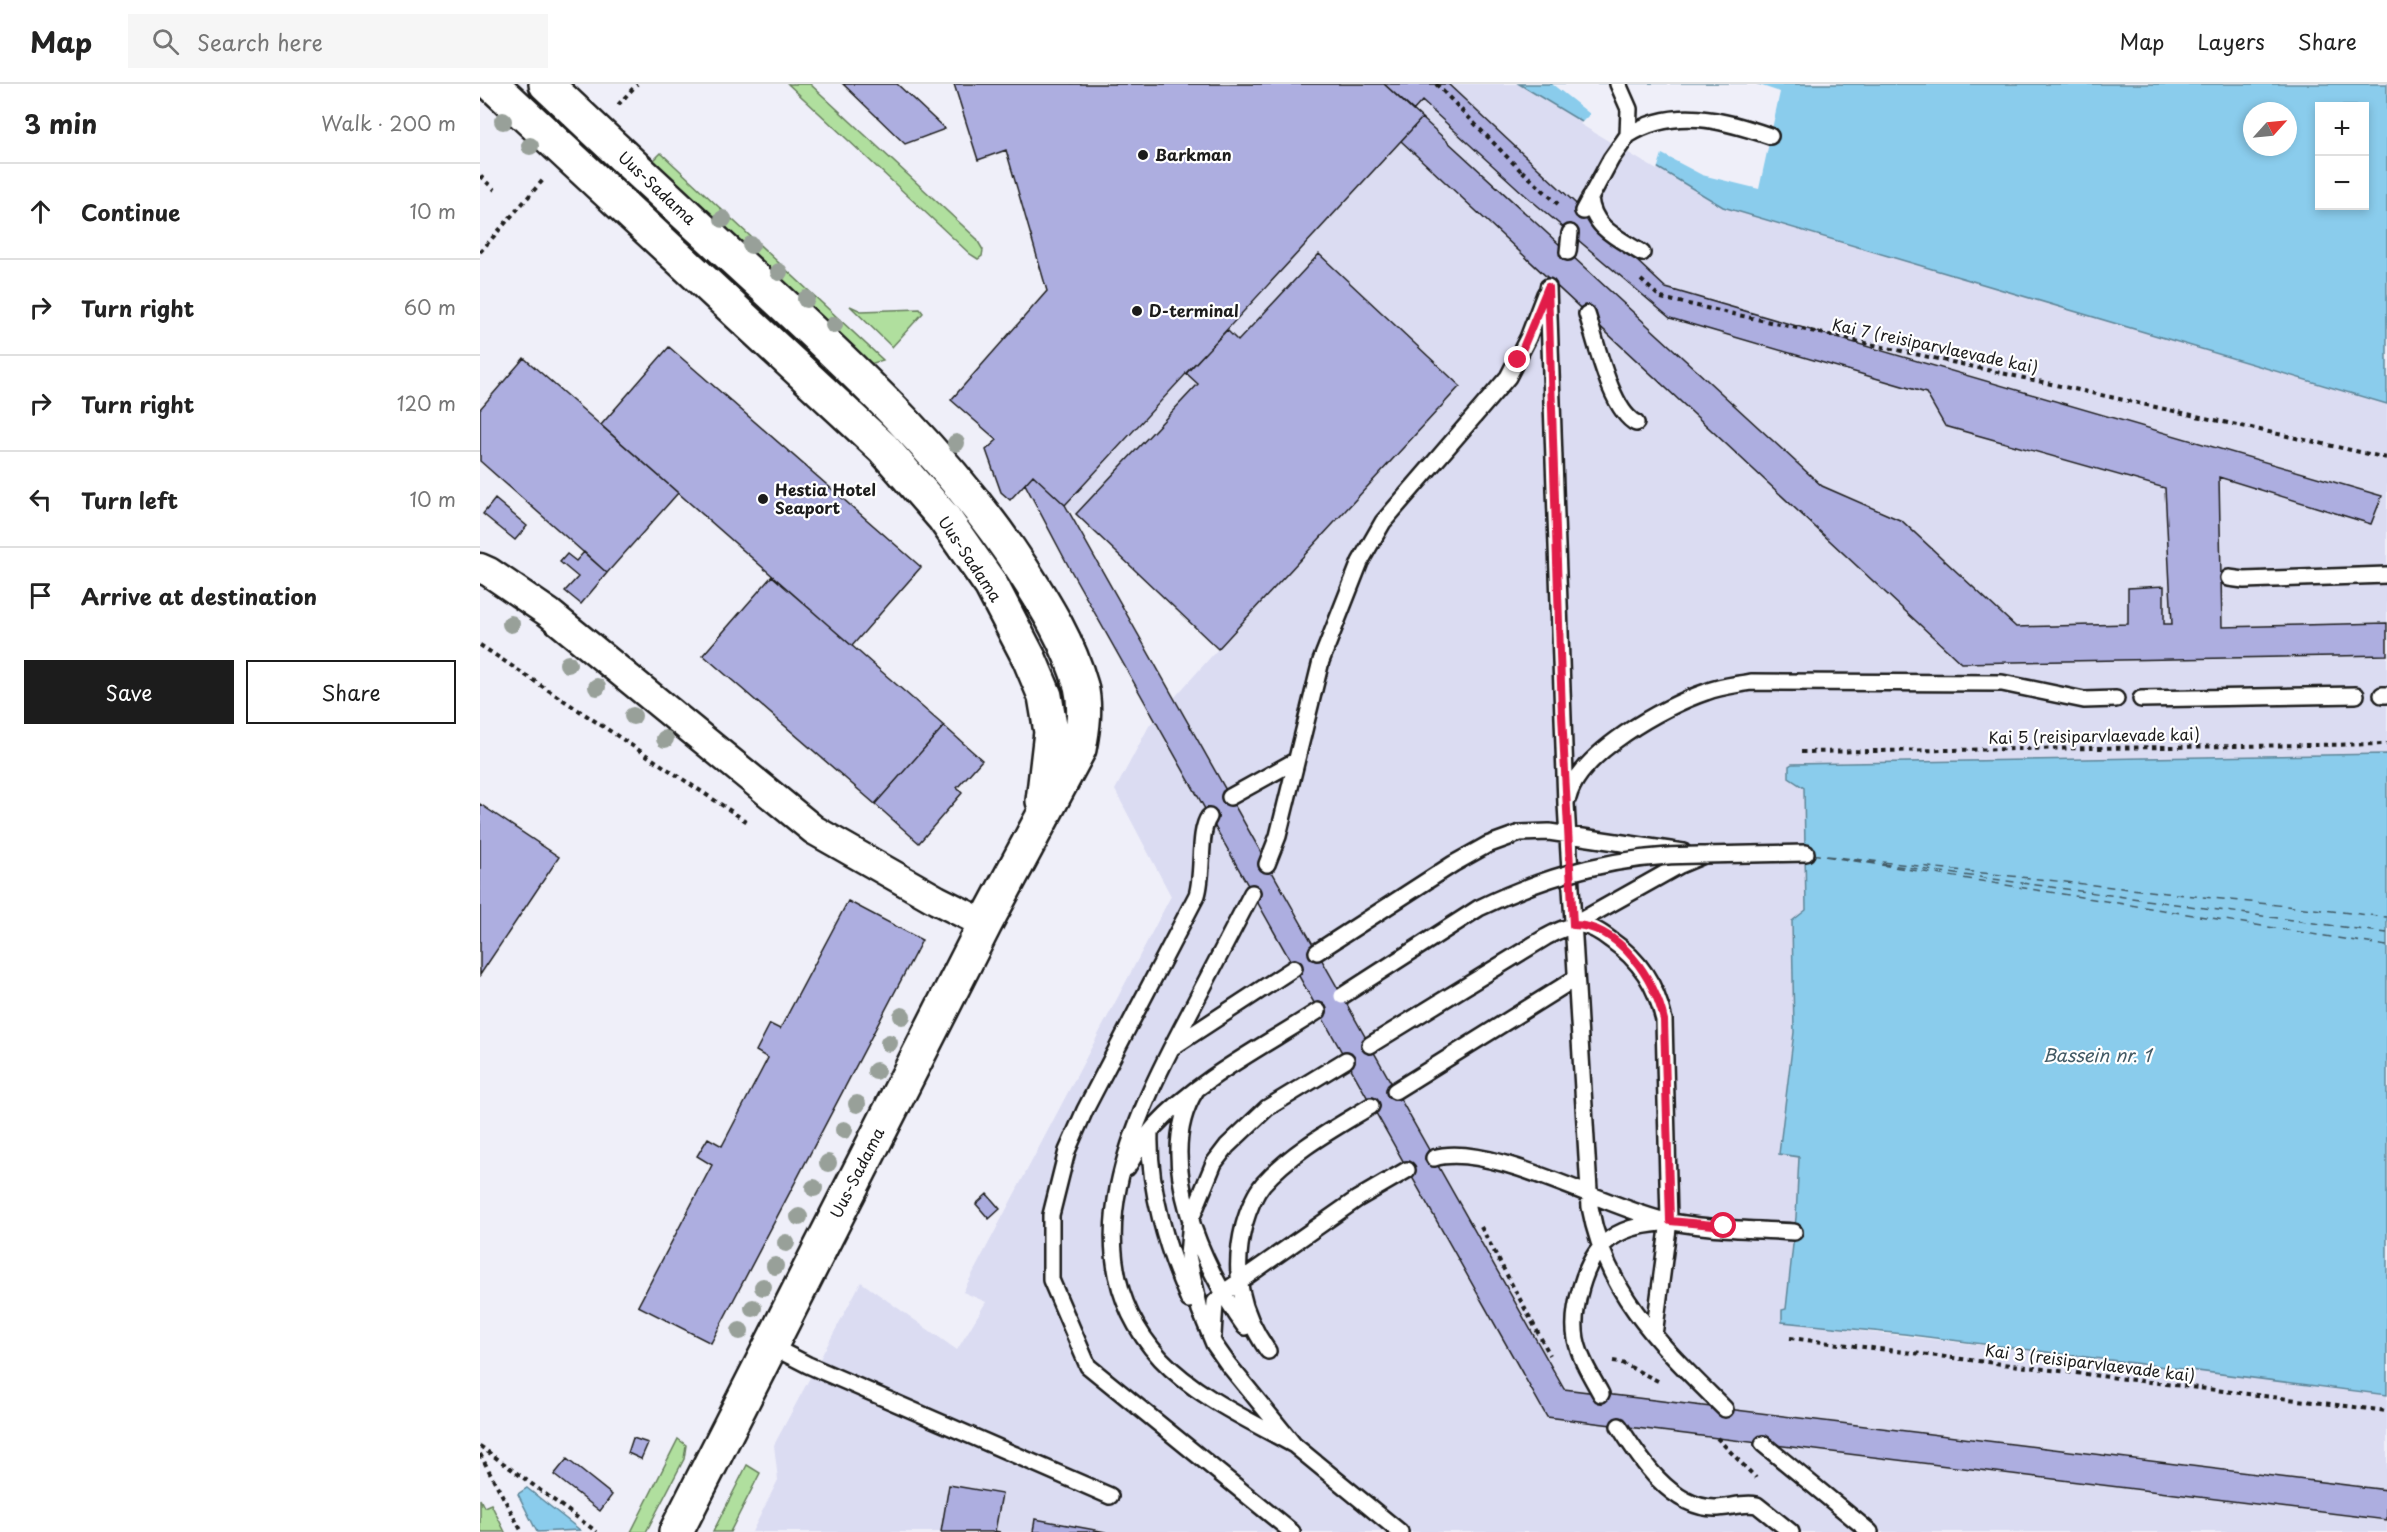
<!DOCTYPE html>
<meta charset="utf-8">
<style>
body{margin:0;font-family:"Playpen Sans",sans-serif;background:#f6f6f6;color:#222}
.controls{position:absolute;right:18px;top:18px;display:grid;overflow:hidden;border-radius:0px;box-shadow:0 3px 9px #0003}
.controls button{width:54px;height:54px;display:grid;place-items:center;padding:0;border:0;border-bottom:2px solid #e0e0e0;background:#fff;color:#222;font:30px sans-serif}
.compass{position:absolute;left:1763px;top:18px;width:54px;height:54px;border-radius:50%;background:#fff;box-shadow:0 3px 9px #0003;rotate:63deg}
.stop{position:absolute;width:18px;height:18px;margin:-14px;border:4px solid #e11d48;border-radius:50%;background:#fff}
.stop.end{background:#e11d48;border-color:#fff;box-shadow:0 2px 6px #0008}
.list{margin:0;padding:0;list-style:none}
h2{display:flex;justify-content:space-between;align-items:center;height:78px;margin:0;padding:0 24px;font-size:26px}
h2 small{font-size:20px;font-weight:400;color:#767676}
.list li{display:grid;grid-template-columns:39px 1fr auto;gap:18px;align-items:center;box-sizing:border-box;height:96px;padding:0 24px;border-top:2px solid #e0e0e0}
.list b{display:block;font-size:22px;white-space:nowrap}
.list em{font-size:20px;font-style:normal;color:#767676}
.actions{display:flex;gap:12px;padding:18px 24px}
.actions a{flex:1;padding:14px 0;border:2px solid #1c1c1c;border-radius:0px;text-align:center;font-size:21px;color:#1c1c1c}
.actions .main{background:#1c1c1c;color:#fff}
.icon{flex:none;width:33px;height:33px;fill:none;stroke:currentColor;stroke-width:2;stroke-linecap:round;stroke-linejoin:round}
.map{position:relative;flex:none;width:1907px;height:1448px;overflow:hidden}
header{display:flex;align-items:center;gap:36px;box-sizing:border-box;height:84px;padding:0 30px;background:#fff;border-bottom:2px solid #e0e0e0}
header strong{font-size:28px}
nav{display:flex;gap:33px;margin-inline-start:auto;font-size:21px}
.search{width:420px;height:54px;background:#f6f6f6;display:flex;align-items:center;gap:15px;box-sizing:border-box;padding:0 21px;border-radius:0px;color:#767676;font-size:22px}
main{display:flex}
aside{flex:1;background:#fff}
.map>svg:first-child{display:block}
</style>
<header>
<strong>Map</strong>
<div class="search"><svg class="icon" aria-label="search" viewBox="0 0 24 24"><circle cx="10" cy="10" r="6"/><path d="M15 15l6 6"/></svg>Search here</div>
<nav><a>Map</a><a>Layers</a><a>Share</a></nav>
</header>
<main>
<aside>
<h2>3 min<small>Walk · 200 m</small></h2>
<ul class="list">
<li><svg class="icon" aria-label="ahead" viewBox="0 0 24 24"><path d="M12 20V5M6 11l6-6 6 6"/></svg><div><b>Continue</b></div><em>10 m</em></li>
<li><svg class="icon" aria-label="right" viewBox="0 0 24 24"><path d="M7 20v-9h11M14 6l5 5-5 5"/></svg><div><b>Turn right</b></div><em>60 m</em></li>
<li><svg class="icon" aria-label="right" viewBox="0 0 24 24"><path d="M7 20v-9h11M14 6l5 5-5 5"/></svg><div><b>Turn right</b></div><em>120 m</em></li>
<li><svg class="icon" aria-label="left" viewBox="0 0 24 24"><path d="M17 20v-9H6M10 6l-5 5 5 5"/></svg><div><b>Turn left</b></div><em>10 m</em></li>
<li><svg class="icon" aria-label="arrive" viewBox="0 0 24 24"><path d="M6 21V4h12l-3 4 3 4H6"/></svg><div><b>Arrive at destination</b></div></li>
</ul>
<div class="actions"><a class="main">Save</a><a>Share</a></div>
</aside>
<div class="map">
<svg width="1907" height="1448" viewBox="0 0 1907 1448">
<rect width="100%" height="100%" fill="#efeff9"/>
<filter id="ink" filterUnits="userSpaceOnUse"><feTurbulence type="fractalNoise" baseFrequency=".0167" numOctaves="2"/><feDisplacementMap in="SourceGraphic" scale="12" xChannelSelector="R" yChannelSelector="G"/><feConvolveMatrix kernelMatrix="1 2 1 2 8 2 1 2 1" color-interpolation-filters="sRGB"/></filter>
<g filter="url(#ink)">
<path fill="#dbdcf2" d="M904,0H1039L1243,123L1907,319V670L1313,680L1310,682V694L1324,704L1326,827L1312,837L1314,947L1299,1069L1321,1073L1323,1088L1306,1225L1302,1238L1907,1308V1448H272L298,1396L294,1361L381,1198L477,1266L506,1218L483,1208L691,812L635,706L669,642L738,565L585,421L942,35Z"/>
<path fill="#b0df9e" stroke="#667e5d" stroke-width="1.5" d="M308,0H330L496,154L503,166L502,172L498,175L490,170Z
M181,69L403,276L387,281L171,79Z
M370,222L381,227L440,225L443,229L412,263Z
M198,1355L206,1361L204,1375L166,1448H151Z
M267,1381L280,1389L250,1448H233Z
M0,1415L4,1423L11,1420L25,1448H2L0,1445Z"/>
<path fill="#8accec" stroke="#5e8699" stroke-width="1.5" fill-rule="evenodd" d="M1039,0H1907V320L1243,123ZM1840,22H1884V122H1840ZM1772,27H1808V63H1772Z
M1907,670V1311L1424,1250L1302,1238V1226L1306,1225L1316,1133L1319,1073L1299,1070L1314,948L1312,837L1326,826L1324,704L1309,694V682L1312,680Z
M47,1404L100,1446L57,1448L38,1410Z"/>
<path fill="#efeff9" d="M1072,0H1276L1300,8L1279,105L1222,91L1182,70L1177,86L1100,40L1110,30Z"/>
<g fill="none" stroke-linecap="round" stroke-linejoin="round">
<path stroke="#425a65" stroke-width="1.5" stroke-dasharray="8 6" stroke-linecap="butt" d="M1332,770L1907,862
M1347,772L1907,833
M1374,776L1907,849"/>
</g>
<path fill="#adaee0" stroke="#1c1c1c" stroke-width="1.5" d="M363,0H417L465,45L425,60Z
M474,0H904L942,34L585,421L553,391L530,416L521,408L506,366L517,356L471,316L567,207L526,66L498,76Z
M904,0H968L1186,204L1902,412L1891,440L1739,393L1742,543L1907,539V571L1481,579L921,57L942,34L1342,402L1422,437L1536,543L1648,540V504L1684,502V540H1692L1685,404L1465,342L1446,309L1190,234L1045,111L942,17L933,27Z
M839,170L980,302L738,565L596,430L718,300L706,289L747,246L758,257Z
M189,263L441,483L372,562L121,341Z
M44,274L198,409L127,489L0,377V325Z
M553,391L585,421L1084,1305L1907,1406V1436L1067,1333L590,485L545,400Z
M15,415L47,442L35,456L3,430Z
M104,468L127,489L101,520L85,507L98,493L80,478L87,470L96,477Z
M292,492L464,642L395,720L223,571Z
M464,642L502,676L477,704L482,709L439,759L395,720Z
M0,720L79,773L0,891Z
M368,817L442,856L231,1259L158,1222L232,1081L217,1072L228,1054L242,1062L288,974L276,967L290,940L300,945Z
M507,1110L520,1125L509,1135L496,1120Z
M153,1354L168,1359L161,1375L148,1369Z
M87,1375L132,1411L120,1427L74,1391Z
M469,1401L522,1410L515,1447L520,1448H461Z
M555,1435L626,1448H553Z"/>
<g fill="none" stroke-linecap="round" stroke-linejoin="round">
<g stroke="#1c1c1c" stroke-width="20">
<path id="service" d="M1148,51C1195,22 1242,36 1290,52
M1110,113C1112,144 1138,154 1162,169
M1103,127L1131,75L1148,51L1149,25L1138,0
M1088,168L1090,149
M1068,203L1086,720L1110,1123C1126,1212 1184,1264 1245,1325
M1107,230C1116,257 1131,327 1156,339
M1749,494L1764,496L1907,491
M1902,611H1907
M1661,615L1876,611
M750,713L815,677
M1088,714C1099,669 1184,622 1226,608C1241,602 1256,601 1271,598L1522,599L1604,616L1636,615
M729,733C718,748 724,789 717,811L605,1026L587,1067L571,1131V1196L608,1282L812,1448
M787,780L798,752L841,577L880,478L903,438L1028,293L1048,254L1065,210
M772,809C751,849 730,890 709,930C654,1034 585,1171 681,1275C717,1313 769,1336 814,1361
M1093,841L1200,781L1224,771L1326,769
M837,868L973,780L1007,761L1040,749L1069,748L1203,768
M890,961L1066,853C1077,847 1089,841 1101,841C1112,842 1122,849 1131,856C1160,876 1176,901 1184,936L1189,1137L1174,1251
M693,963L814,884
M866,976L787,1024L747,1062L734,1079L711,1135L708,1172L720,1226L734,1260L748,1280L814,1361L920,1448
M716,1006C672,1074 723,1184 765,1243
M915,1007L1096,894
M670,1048C668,1103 687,1166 709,1216
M954,1074C1007,1057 1124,1122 1182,1136C1224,1145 1271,1145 1314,1148
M647,1084C656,1070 664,1054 675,1042C718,995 786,961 838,927
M733,1251L735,1218L747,1206L877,1115L927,1086
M289,1261L328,1281L630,1412
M788,1267C760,1227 752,1188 764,1141C768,1127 774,1111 783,1100C812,1067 855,1044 891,1022
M1121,1310C1111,1292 1100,1275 1096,1255C1091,1228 1104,1178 1125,1159C1140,1145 1160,1141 1181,1139
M1139,1342C1159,1374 1191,1424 1235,1424C1249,1424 1263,1418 1277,1421L1311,1448
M1283,1360L1390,1448"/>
</g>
<g stroke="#1c1c1c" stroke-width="33">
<path id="minor" d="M0,484L9,488L69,529L334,746L457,816L505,840"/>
</g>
<g stroke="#1c1c1c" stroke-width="38">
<path id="tertiary" d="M12,0L403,364L464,434L511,501L549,574L565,612L571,648L563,717
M66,0C137,67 207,132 279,198C375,287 470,374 542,485C566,522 589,559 601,602C606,623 603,644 599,665L505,840L196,1448"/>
</g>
<path stroke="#1c1c1c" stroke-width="4" stroke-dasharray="4.5 4.5" stroke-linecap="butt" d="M956,0L1041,87
M138,21L157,0
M1042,87L1078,120
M0,92L15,106
M0,168L63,96
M1161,196L1181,214L1907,374
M0,561L269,739
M1321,668L1907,660
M1001,1143L1070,1271
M1310,1254L1907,1327
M1133,1277L1140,1278L1178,1297
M1237,1354L1276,1394
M0,1362L117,1448
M0,1370L42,1448"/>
<use href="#service" stroke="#fff" stroke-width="15"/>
<use href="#minor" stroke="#fff" stroke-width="28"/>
<use href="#tertiary" stroke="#fff" stroke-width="33"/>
<g stroke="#1c1c1c" stroke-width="20" stroke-linecap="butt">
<path id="service-bridge" d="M862,912L999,824C1072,789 1143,770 1225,771"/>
</g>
<use href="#service-bridge" stroke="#fff" stroke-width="15"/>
</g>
<g fill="#98a099">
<circle cx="23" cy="37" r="9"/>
<circle cx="50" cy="62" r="9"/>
<circle cx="243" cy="135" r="9"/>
<circle cx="271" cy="161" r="9"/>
<circle cx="299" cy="188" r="9"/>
<circle cx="326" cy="215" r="9"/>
<circle cx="354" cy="241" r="9"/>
<circle cx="476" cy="359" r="9"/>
<circle cx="31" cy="540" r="9"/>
<circle cx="88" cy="580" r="9"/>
<circle cx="117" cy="603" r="9"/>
<circle cx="153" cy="632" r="9"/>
<circle cx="185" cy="655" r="9"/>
<circle cx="422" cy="932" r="9"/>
<circle cx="409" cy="959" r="9"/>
<circle cx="396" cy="987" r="9"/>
<circle cx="377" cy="1020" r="9"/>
<circle cx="364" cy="1046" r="9"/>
<circle cx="348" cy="1079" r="9"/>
<circle cx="334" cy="1104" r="9"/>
<circle cx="319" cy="1133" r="9"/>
<circle cx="306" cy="1159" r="9"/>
<circle cx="295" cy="1182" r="9"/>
<circle cx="283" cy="1203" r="9"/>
<circle cx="273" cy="1224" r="9"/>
<circle cx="260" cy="1247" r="9"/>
</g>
</g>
<g fill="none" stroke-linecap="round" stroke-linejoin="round" filter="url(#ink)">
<path stroke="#e11d48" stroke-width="8" d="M1038,276L1068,203L1082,630L1093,841C1139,841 1175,895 1184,936L1190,1137L1244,1142"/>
</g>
<g fill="#1c1c1c" stroke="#fff" stroke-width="2">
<circle cx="663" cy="71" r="6"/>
<circle cx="657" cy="227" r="6"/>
<circle cx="283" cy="415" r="6"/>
</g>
<g text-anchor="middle" stroke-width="4.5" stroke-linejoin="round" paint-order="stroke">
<g font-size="16" font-weight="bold" fill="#1c1c1c" stroke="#fff" text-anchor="start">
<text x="675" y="77">Barkman</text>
<text x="669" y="233">D-terminal</text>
<text x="295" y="412">Hestia Hotel<tspan x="295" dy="18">Seaport</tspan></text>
</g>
<g font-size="16" fill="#1c1c1c" stroke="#fff">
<text transform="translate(177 104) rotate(43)" y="6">Uus-Sadama</text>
<text transform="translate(1455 262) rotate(12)" y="6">Kai 7 (reisiparvlaevade kai)</text>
<text transform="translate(490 475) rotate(56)" y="6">Uus-Sadama</text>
<text transform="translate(1614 652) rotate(-1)" y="6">Kai 5 (reisiparvlaevade kai)</text>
<text transform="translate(377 1089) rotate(-63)" y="6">Uus-Sadama</text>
<text transform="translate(1610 1279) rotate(7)" y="6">Kai 3 (reisiparvlaevade kai)</text>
</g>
<g font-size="18" font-style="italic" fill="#425a65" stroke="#fff">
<text x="1617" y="978">Bassein nr. 1</text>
</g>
</g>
</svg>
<div class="controls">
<button>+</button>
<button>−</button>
</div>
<svg class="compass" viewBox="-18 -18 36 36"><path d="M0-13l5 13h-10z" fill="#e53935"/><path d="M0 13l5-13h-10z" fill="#767676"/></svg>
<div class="stop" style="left:1244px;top:1142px"></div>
<div class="stop end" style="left:1038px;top:276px"></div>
</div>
</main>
